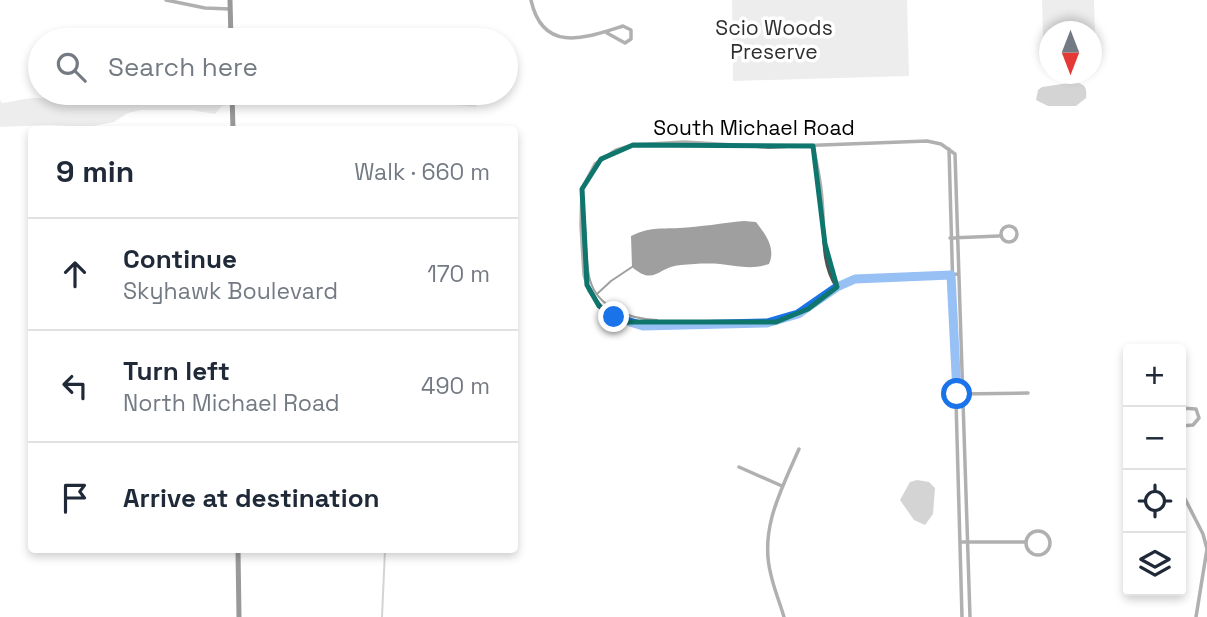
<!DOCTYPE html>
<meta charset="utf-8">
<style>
body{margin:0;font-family:"Space Grotesk",sans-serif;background:#f6f6f7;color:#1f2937}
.controls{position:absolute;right:21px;bottom:21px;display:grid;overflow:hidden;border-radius:7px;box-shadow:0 4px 10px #0003}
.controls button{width:63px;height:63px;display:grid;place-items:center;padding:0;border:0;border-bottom:2px solid #e0e1e3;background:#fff;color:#1f2937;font:35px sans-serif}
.compass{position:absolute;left:1039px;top:21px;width:63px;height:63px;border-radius:50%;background:#fff;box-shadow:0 4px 10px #0003;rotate:180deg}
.stop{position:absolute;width:21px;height:21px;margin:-16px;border:5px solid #1a73e8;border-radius:50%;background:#fff}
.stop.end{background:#1a73e8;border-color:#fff;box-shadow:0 2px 7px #0008}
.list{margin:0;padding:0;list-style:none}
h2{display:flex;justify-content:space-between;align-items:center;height:91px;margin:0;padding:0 28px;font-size:30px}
h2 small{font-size:23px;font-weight:400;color:#747a83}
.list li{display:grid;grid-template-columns:46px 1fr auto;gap:21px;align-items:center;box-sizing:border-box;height:112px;padding:0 28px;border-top:2px solid #e0e1e3}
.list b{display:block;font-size:26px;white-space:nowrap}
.list p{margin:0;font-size:23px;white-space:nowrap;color:#747a83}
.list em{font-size:23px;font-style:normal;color:#747a83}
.icon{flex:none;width:38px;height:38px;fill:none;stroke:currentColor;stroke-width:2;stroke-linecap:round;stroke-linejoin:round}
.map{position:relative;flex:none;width:1207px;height:617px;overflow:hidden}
.search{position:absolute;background:#fff;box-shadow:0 4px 10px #0003;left:28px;top:28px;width:490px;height:77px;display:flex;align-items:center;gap:18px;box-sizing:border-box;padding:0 24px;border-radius:38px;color:#747a83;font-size:26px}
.panel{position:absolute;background:#fff;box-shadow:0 4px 10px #0003;left:28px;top:126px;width:490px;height:427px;border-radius:7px}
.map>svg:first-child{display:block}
</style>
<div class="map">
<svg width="1207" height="617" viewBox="0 0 1207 617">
<rect width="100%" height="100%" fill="#fff"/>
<path fill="#d8d8d8" d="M732,0H907L909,76L733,81Z
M1042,0H1094L1096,70H1092V32H1050L1049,71H1044Z
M137,93L153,95L176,93L228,94V105L222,106L215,114L191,110H141L128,113L114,122L89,127L49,125L0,127V100L2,103C13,102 24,98 35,98C68,97 101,97 135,95Z
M467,93H482L483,100L475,107L455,105L459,97Z"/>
<path fill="#9f9f9f" d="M1076,82C1086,85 1087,88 1086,98L1076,106H1048L1036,100L1038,90L1042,87Z
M744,221L756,222C766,235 776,248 769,264C752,270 737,266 720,264C707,263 693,264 681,265C658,266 655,287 632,267L631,236C650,227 659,229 679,228C700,227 723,223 744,221Z
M917,480L929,482L935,488L933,514L925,525L914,520L900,500L910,482Z"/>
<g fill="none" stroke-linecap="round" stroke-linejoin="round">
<path stroke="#9f9f9f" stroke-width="2" d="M585,225L586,242
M586,247C587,258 587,269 590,280C598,309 631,319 657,320
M598,293L611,281L632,267
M382,617L385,550"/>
<path stroke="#515151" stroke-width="3.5" d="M166,0L205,8L230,9
M531,0C543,54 585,38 623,26L631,30V39L625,43L607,33
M813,146C817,164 821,182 822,200C825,228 820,263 837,287
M949,149L962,617
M1001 234a8 8 0 1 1 16 0a8 8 0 1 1-16 0Z
M950,238L999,236
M958,274L855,279L837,287L808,309L776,322L643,326L624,322L605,312L589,291L584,275L581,225L582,189L595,164L616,150L633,145L684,142L769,147L927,141L941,144L955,154L970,617
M957,394L1028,393
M1181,408L1196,409L1199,418L1193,425L1181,426
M739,467L782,486
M1181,491L1203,534L1207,549L1196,617
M1026 543a12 12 0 1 1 24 0a12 12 0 1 1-24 0Z
M961,542H1025
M784,617C780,603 774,589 771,575C759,530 781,490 799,449"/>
<path stroke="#1e1e1e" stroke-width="5" d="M230,0L231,40
M232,93L233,130
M238,550L239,617"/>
</g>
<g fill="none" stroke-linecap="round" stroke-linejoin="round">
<path stroke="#1a73e8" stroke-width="9" d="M614,317L643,326L767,323L798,314L837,287L855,279L951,275L957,394"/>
</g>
<path d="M0 0H1207V617H0ZM633,145L813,146L825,244L837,287L808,309L776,322H624L599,306L587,285L582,189L601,159Z" fill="#fff" fill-opacity=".55" fill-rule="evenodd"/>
<path fill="none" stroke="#0f766e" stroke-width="5" stroke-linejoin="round" d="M633,145L813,146L825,244L837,287L808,309L776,322H624L599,306L587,285L582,189L601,159Z"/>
<g text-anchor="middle" stroke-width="7" stroke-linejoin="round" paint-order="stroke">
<g font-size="21" fill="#2f2f2f" stroke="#fff">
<text x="774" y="35">Scio Woods<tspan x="774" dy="24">Preserve</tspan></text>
</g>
<g font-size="21" fill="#000" stroke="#fff">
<text x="754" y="135">South Michael Road</text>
</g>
</g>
</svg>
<div class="controls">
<button>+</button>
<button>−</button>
<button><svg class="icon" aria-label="locate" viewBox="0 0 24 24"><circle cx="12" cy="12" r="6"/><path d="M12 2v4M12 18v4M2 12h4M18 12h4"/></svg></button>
<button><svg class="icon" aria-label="layers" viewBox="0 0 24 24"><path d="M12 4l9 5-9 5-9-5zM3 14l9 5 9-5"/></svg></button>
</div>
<svg class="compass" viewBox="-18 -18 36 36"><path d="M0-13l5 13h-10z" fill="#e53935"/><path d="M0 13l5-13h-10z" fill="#747a83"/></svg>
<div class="stop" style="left:957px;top:394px"></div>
<div class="stop end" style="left:614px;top:317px"></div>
<div class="search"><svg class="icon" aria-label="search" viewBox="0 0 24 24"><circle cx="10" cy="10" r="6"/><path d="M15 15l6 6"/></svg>Search here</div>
<section class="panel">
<h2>9 min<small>Walk · 660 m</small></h2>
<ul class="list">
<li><svg class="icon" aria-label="ahead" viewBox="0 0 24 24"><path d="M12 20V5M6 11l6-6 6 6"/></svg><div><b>Continue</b><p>Skyhawk Boulevard</p></div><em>170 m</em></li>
<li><svg class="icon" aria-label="left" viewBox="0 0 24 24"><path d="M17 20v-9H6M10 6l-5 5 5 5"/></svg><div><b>Turn left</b><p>North Michael Road</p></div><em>490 m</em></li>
<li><svg class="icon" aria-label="arrive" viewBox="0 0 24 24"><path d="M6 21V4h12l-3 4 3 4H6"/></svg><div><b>Arrive at destination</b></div></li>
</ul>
</section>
</div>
